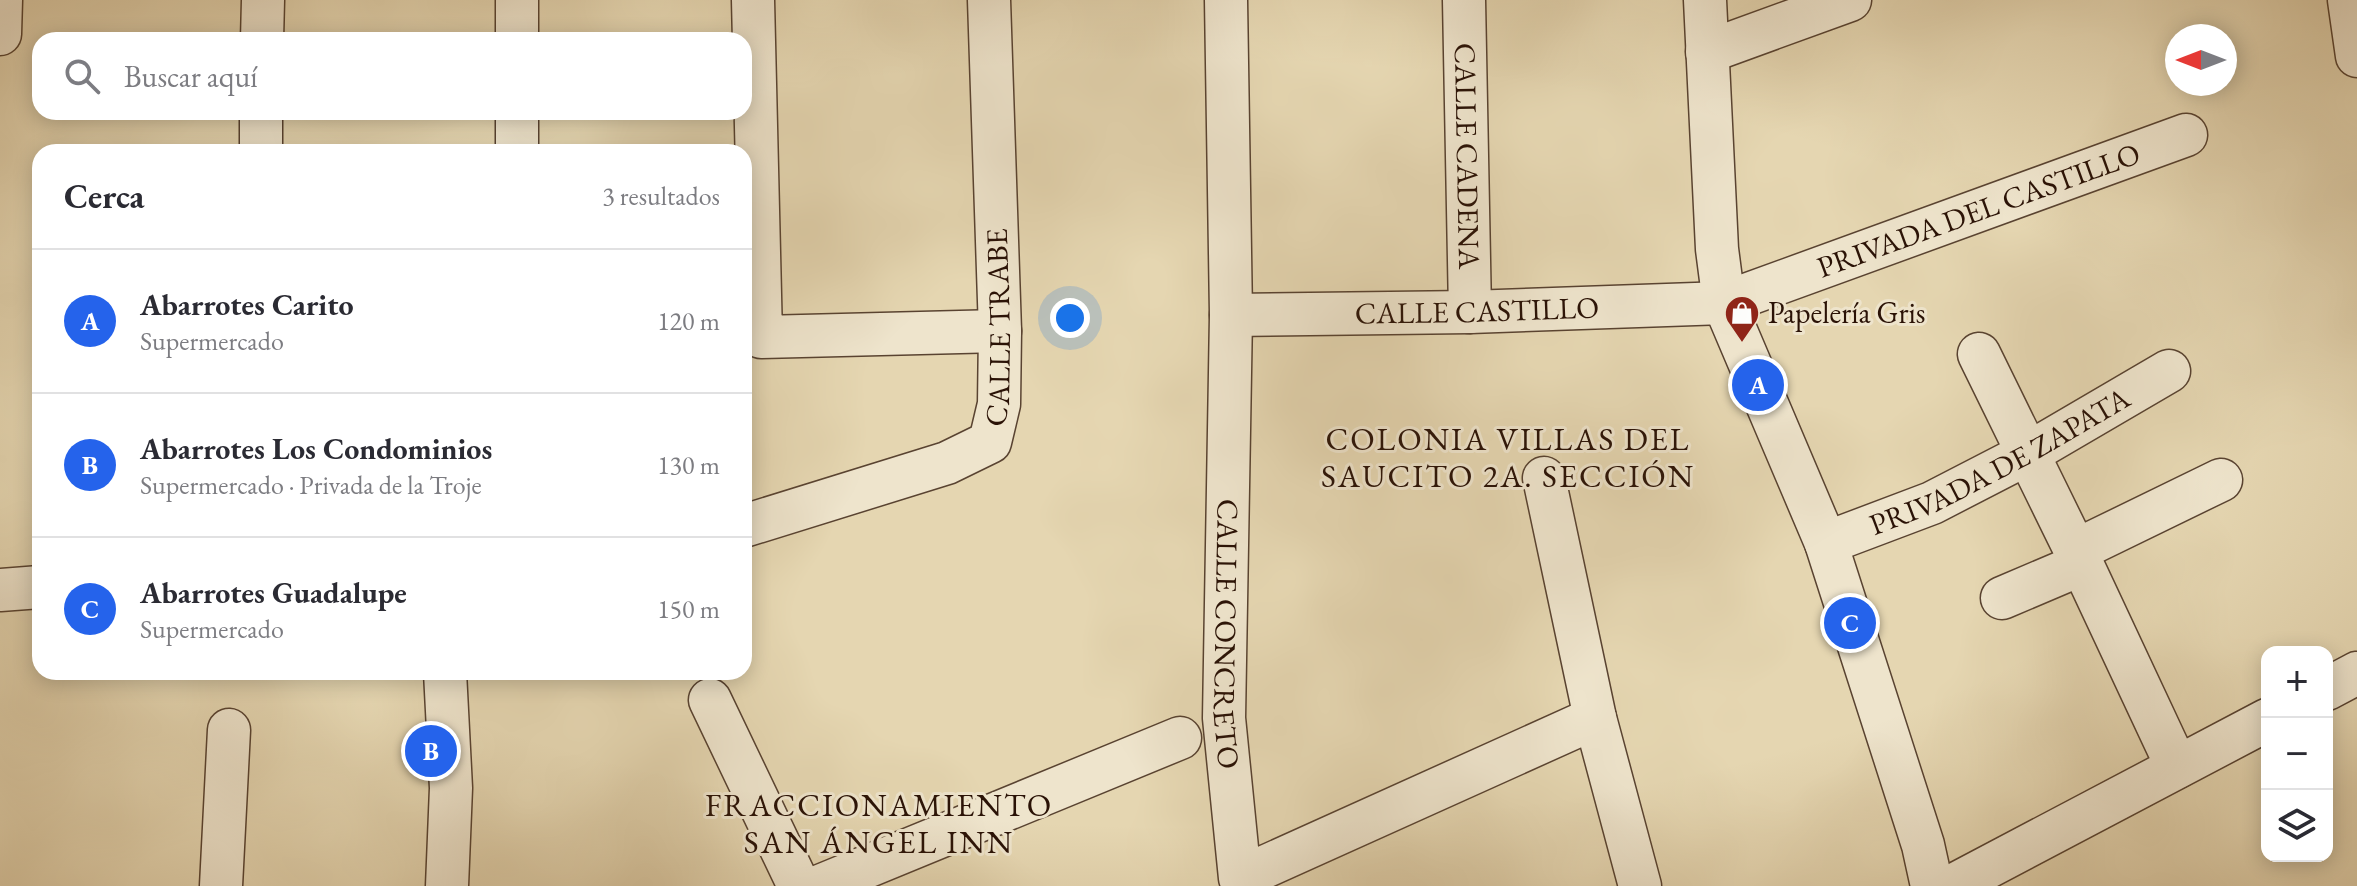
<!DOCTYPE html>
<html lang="es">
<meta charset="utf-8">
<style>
body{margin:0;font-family:"EB Garamond",serif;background:#f7f7f7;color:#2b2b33}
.controls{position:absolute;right:24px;bottom:24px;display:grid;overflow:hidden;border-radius:16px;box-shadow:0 4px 20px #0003}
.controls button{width:72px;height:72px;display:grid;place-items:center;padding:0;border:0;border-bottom:2px solid #e1e1e2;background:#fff;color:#2b2b33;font:40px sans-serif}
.compass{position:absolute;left:2165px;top:24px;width:72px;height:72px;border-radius:50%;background:#fff;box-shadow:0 4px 20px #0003;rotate:270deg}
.you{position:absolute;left:1070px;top:318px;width:28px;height:28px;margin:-20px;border:6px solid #fff;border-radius:50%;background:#1a73e8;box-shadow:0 0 0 12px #1a73e833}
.badge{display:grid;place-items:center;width:52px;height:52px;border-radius:50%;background:#2563eb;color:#fff;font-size:26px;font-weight:700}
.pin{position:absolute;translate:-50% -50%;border:4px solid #fff;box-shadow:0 2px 8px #0006}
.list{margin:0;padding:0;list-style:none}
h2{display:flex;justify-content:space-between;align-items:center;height:104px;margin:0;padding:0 32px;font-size:34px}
h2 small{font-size:26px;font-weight:400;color:#7c7c81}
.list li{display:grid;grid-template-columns:52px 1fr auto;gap:24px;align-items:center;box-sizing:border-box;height:144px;padding:0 32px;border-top:2px solid #e1e1e2}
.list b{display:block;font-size:30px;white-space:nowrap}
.list p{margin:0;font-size:26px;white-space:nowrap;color:#7c7c81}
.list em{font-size:26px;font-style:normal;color:#7c7c81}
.icon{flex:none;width:44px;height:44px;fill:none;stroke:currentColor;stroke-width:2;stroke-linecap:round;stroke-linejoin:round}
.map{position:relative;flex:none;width:2357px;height:886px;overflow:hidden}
.search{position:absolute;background:#fff;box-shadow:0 4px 20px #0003;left:32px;top:32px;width:720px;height:88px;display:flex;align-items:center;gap:20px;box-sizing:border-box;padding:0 28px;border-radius:24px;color:#7c7c81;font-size:30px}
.panel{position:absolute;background:#fff;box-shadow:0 4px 20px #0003;left:32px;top:144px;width:720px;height:536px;border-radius:24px}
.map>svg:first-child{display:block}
</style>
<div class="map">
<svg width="2357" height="886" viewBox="0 0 2357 886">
<rect width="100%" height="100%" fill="#e5d6b1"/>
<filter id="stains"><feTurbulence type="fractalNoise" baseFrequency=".0025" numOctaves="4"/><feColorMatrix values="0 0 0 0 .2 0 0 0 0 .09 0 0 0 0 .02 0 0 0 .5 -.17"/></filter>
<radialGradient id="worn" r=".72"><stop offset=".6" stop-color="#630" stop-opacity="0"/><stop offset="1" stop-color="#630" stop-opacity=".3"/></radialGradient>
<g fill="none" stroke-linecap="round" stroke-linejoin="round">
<g stroke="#594331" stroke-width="45">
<g id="street">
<path d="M517,0V40"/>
<path d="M753,0L761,337L1000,331"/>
<path id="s1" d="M1226,0L1231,315L1224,718L1240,878L1595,718"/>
<path id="s2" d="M1464,0L1470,312"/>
<path d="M1705,0L1717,249L1724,303L1826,543L1923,845L1932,886"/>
<path d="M2349,0L2357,56"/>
<path d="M0,34L1,0"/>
<path d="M262,40L263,0"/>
<path d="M1707,52L1850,0"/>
<path d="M517,112V152"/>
<path d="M261,152V112"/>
<path id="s3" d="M1231,315L1470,312L1724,303L2186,135"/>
<path d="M1979,354L2082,564L2177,767"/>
<path d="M1544,478L1595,718L1640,886"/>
<path id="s4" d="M744,526L947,463L990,442L999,404L1000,331L989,0"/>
<path id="s5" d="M1826,543L1932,503L2027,454L2169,371"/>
<path d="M2075,551L2221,480"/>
<path d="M0,590L40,587"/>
<path d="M2002,598L2082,564"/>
<path d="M445,672L451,788L447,886"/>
<path d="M2327,689L2357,673"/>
<path d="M710,700L799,886"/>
<path d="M221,886L229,730"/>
<path d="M820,886L1180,738"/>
<path d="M1952,886L2267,720"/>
</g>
</g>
<use href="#street" stroke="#eee4cc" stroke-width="42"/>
</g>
<defs>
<g id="shop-pin" transform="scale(1.8)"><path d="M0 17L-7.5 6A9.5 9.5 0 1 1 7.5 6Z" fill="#8f2418" stroke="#eee4cc"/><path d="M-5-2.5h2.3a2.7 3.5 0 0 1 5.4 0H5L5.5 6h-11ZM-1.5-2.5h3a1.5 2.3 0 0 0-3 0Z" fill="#fff"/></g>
</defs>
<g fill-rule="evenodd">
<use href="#shop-pin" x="1742" y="313"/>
</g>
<g text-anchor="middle" stroke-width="6" stroke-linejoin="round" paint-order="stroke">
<g font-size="30" fill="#2a1206" stroke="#eee4cc">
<text dy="10" stroke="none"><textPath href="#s2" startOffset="156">CALLE CADENA</textPath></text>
<text dy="10" stroke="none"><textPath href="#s3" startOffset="764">PRIVADA DEL CASTILLO</textPath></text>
<text dy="10" stroke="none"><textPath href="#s3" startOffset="246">CALLE CASTILLO</textPath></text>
<text dy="10" stroke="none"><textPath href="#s4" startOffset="376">CALLE TRABE</textPath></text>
<text dy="10" stroke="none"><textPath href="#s5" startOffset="192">PRIVADA DE ZAPATA</textPath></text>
<text dy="10" stroke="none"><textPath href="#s1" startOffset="634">CALLE CONCRETO</textPath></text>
</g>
<g font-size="30" fill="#2a1206" stroke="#eee4cc" text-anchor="start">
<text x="1768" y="323">Papelería Gris</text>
</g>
<g font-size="32" letter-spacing="2" fill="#2a1206" stroke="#eee4cc">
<text x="1508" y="450">COLONIA VILLAS DEL<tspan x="1508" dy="37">SAUCITO 2A. SECCIÓN</tspan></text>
<text x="879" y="816">FRACCIONAMIENTO<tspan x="879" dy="37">SAN ÁNGEL INN</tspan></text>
</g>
</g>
<rect width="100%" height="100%" filter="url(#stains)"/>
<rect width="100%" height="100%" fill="url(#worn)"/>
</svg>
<div class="controls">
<button>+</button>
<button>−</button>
<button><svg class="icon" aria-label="layers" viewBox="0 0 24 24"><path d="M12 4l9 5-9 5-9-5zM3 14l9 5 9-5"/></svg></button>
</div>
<svg class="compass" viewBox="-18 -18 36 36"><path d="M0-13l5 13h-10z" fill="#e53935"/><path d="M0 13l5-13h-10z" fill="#7c7c81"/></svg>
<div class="you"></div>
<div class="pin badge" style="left:1758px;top:385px">A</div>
<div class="pin badge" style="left:431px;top:751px">B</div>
<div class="pin badge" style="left:1850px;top:623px">C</div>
<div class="search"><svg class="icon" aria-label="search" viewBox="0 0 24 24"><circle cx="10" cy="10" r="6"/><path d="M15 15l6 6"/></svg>Buscar aquí</div>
<section class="panel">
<h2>Cerca<small>3 resultados</small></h2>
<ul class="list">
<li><span class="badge">A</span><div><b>Abarrotes Carito</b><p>Supermercado</p></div><em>120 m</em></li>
<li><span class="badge">B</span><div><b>Abarrotes Los Condominios</b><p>Supermercado · Privada de la Troje</p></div><em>130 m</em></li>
<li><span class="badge">C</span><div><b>Abarrotes Guadalupe</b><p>Supermercado</p></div><em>150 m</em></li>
</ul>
</section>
</div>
